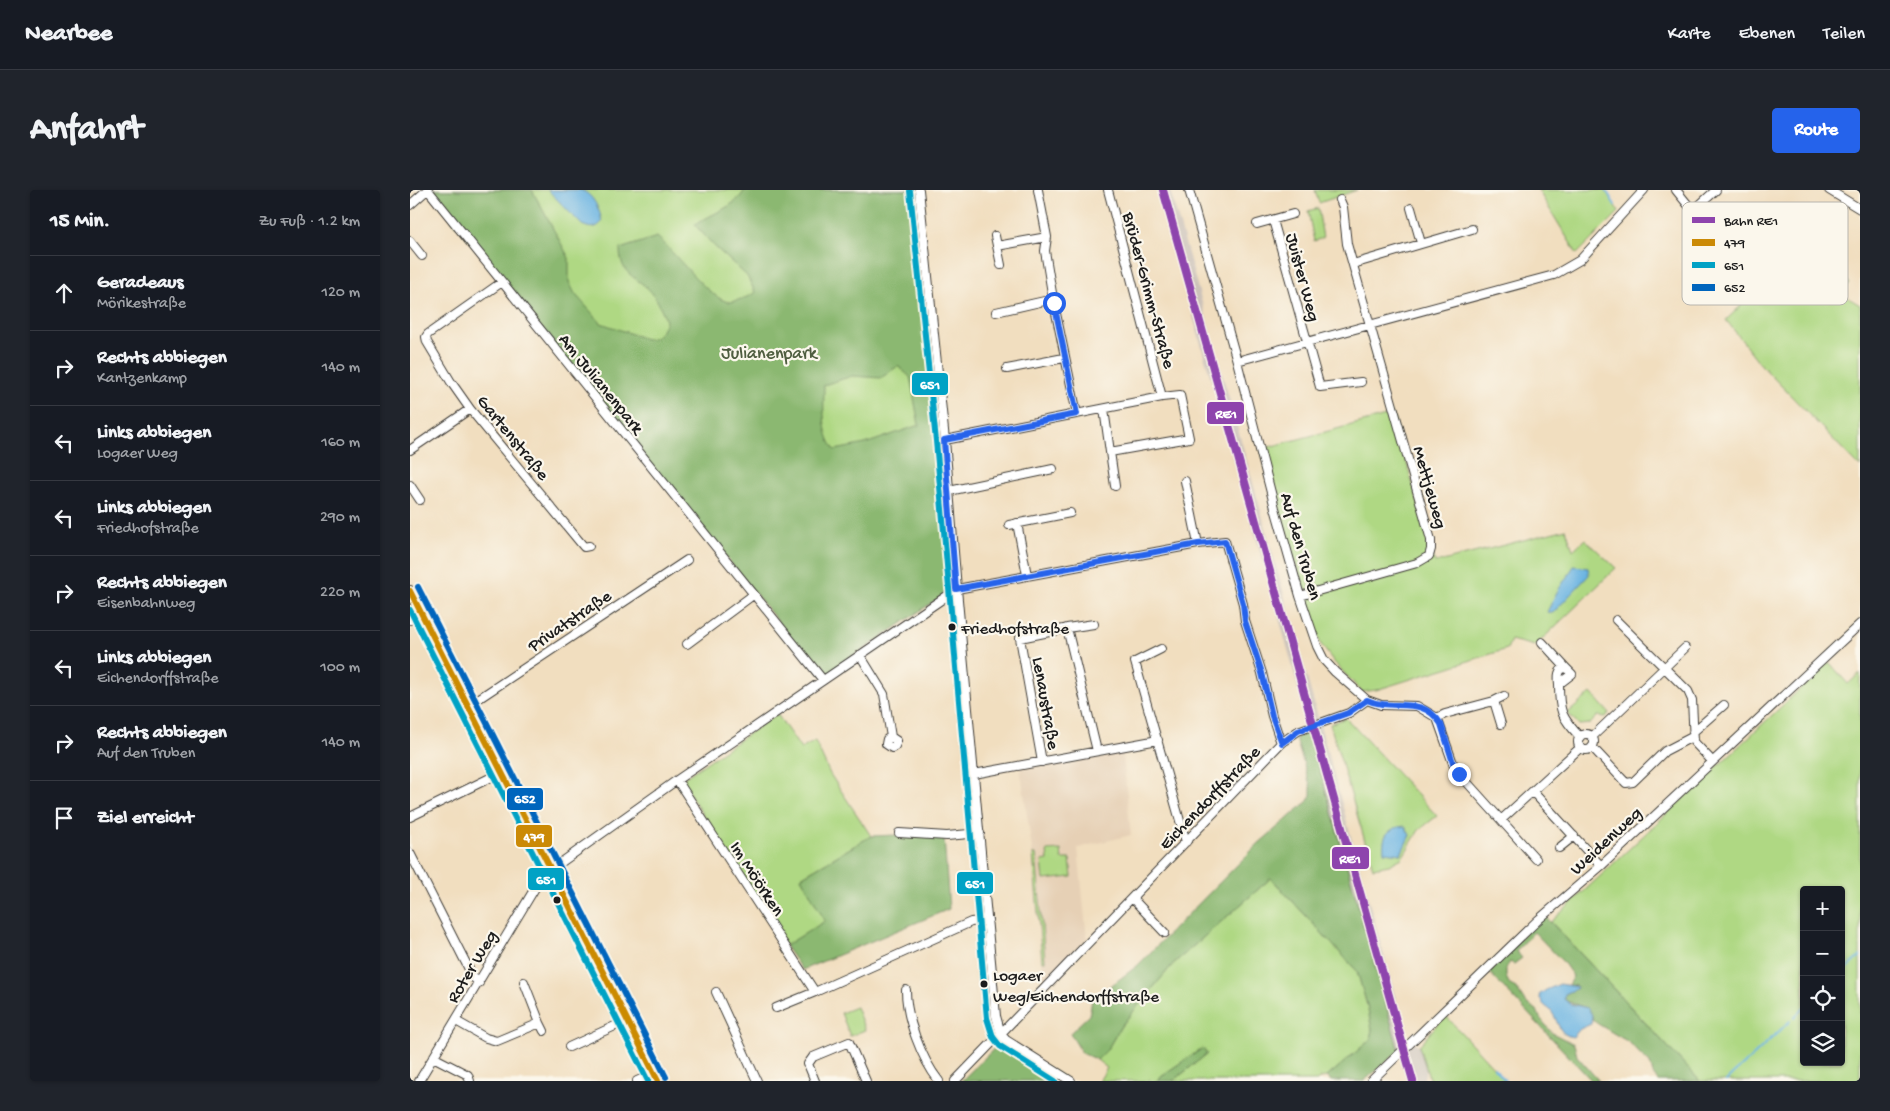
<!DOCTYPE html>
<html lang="de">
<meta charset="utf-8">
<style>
body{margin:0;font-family:"Gochi Hand",sans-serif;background:#20242c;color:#f1f3f6}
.controls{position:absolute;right:15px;bottom:15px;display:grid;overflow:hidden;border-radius:5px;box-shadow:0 1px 4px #0004}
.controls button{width:45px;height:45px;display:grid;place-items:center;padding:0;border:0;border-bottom:1px solid #363941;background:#171b24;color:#f1f3f6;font:25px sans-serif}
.stop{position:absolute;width:15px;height:15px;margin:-11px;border:4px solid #2563eb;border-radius:50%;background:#fff}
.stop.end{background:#2563eb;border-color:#fff;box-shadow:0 1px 5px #0008}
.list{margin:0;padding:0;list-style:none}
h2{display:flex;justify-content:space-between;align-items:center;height:65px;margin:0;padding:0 20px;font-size:21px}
h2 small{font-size:16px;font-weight:400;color:#9ea1a6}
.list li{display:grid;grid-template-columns:32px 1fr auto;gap:15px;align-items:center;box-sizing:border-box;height:75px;padding:0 20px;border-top:1px solid #363941}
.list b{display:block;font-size:19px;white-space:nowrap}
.list p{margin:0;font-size:16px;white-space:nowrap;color:#9ea1a6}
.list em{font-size:16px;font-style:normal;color:#9ea1a6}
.icon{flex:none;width:28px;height:28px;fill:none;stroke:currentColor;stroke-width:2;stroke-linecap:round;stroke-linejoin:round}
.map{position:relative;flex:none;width:1450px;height:891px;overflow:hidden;border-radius:5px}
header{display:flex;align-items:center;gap:30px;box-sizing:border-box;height:70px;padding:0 25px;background:#171b24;border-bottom:1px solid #363941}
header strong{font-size:24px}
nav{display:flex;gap:28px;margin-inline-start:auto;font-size:18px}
.intro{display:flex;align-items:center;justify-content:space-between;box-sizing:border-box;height:120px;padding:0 30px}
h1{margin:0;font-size:35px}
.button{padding:12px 22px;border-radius:5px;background:#2563eb;color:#fff;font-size:18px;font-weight:700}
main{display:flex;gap:30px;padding:0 30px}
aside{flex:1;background:#171b24;border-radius:5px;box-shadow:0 1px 4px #0004}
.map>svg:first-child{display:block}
</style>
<header>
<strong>Nearbee</strong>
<nav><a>Karte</a><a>Ebenen</a><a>Teilen</a></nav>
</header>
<div class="intro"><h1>Anfahrt</h1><a class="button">Route</a></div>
<main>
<aside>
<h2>15 Min.<small>Zu Fuß · 1.2 km</small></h2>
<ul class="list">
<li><svg class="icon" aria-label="ahead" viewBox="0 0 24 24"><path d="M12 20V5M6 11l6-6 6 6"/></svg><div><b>Geradeaus</b><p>Mörikestraße</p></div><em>120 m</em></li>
<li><svg class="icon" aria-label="right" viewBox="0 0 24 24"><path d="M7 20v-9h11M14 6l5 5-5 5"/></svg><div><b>Rechts abbiegen</b><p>Kantzenkamp</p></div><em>140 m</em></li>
<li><svg class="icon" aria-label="left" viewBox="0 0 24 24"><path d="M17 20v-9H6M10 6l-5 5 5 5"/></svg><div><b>Links abbiegen</b><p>Logaer Weg</p></div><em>160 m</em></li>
<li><svg class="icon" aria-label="left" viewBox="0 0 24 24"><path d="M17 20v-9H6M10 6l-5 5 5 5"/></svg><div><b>Links abbiegen</b><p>Friedhofstraße</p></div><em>290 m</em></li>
<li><svg class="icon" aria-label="right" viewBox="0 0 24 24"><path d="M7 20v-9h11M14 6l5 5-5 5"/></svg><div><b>Rechts abbiegen</b><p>Eisenbahnweg</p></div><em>220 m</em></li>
<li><svg class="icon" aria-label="left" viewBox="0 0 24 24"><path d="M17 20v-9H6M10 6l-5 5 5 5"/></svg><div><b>Links abbiegen</b><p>Eichendorffstraße</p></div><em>100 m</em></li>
<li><svg class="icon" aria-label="right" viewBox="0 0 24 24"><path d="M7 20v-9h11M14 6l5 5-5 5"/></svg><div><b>Rechts abbiegen</b><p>Auf den Truben</p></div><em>140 m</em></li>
<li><svg class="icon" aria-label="arrive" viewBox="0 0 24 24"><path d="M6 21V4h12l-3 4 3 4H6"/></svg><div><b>Ziel erreicht</b></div></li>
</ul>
</aside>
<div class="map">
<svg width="1450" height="891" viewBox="0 0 1450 891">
<rect width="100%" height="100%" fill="#fbf7ec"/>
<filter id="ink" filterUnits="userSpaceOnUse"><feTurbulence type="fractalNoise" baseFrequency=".02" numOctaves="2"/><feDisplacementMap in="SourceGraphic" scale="10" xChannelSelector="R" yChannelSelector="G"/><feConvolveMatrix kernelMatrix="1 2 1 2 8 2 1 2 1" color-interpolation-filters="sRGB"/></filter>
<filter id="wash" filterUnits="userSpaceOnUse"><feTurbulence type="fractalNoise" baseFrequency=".0096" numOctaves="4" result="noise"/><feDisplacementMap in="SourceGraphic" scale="20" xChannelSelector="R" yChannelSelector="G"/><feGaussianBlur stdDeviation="1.12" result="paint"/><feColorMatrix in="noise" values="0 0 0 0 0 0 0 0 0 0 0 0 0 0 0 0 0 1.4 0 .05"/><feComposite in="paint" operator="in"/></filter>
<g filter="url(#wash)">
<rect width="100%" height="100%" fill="#f1debf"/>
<path fill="#e6d0b5" d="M712,556L721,645L668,658L677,749L634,796L622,659L610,576Z"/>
<path fill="#ccc2b9" d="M747,0H760L837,271L996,845L1009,856L1016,880L1013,891H997L899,541L880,467Z"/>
<path fill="#afd883" stroke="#667a50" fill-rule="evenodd" d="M18,0H506L542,399L413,487Z
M905,0H947L909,13Z
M1128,0H1195L1209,22L1167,64Z
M908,18L913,48L904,51L898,21Z
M1400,50L1440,94L1430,103L1450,115V277L1352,176L1316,130Z
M983,224L1025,373L1156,339L1163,360L1175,349L1206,378L1125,456L1101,450L1097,459L966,500L952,502L924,472L910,453L868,319L851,259Z
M1419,472L1438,494L1450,483V891H1290L1141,732ZM1394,700H1431V872H1394Z
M1181,503L1199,523L1196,527L1188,526L1180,534L1169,535L1158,523Z
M367,524L391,559L405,551L420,584L461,646L391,687L416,731L375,756L271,590Z
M936,528L1027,626L1009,640L992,668L979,675L963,678L920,534ZM1000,645L991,664L974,662Z
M651,660L652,669H660L662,687L634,690L632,671L638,670L637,661Z
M623,664H626L635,771H632Z
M861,688L947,781L957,815L962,840L960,850L917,887L910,888L907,891H763L797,864L793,858L751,886L748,891H689L697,878L687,870L697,860L711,836L763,774Z
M446,817L455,840L440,846L431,823Z
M1035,825L1096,891H1020L1009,856Z"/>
<path fill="#8bb871" stroke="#546a46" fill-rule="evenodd" d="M18,0H122L159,68V92L165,104L191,133L236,149L244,148L252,141L256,131C252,121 249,111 241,102C227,86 210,86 210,59L247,47C262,59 301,112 320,112C323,112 328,110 331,109C337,107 341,106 345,102L337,86L304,56L285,35C301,23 325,18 335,0H506L542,399L413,487ZM488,176L500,187L509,235L455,254L425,260C411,242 414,217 414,195L442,186L471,188Z
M899,541L989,861L954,891H921L917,887L960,850L962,839L957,815L947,781L861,688L763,774L711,836L697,860L687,870L672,863L660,843L679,825L682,810L727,776L848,654L898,611L901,605V598L886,549L889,546Z
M488,645L534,647L539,719L392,780L375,756L415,731L391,687L461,646Z
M1134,725L1290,891H1248L1243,884L1240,873L1229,863L1220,853L1188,834L1183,830L1181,823L1174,817L1156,811L1154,807L1155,804L1167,798L1166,796L1158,795L1163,786L1153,772L1124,742L1106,761L1112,768L1104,774L1100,772L1096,778V787L1100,795L1106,798L1115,812L1127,820L1130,828L1142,843L1164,854L1167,866L1189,891H1182L1077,780Z
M593,850L659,891H650L637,879L634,884L641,891H551Z
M793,858L797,864L763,891H748L751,886Z"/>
<path fill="#6ab4e2" stroke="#43687f" d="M138,0C148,0 161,0 170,0C183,3 190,20 192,32C186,39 181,39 172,35Z
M1164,376L1178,378L1179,385L1143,423L1137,422L1147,402Z
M995,636L1000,645L991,664L974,662C972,645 978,638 995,636Z
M1150,794L1167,797L1166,799L1155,804L1154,809L1160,814L1178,818L1182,825L1181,834L1170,839L1163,847C1149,845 1149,834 1143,824C1138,815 1133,819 1129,805L1136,800Z"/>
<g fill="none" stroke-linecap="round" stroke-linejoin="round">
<path stroke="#6ab4e2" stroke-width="2" d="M1196,0L1205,15
M1431,783L1450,766
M1384,827L1394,818
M1084,878L1096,891
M1316,891L1380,831"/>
</g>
</g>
<g filter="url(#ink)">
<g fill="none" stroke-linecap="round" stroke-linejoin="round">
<g stroke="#3c3934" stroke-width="10">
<path id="minor" d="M18,0L413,490
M509,0L535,250L547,399L586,826L591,844L596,850L661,891
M628,0L637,47L635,61L643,109L667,224
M698,0L752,207
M779,0L827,171L865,318L890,406L907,456L914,470L925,482L957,510L971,515L1007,516L1027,528L1045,579L1091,630L1171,557
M1266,0L1283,21L1306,0
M1419,0L1450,19
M0,15L17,0
M1001,18L1011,53
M1283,21L1300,41
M863,30L910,197L951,192
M847,34L883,24
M585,46L591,75
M0,51L12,66
M587,56L637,47
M943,74L1062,39
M92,92L18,144L16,147L17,152L41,192L60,219L174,357L179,356
M586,122L643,109
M827,171L1144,85L1170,70L1234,0
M597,179L654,168
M535,250L752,207L770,205L779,248L700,262L694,219
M0,260L60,219
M700,262L705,296
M775,291L788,354
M0,295L10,310
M539,301L643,279
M607,333L617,385
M599,335L660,323
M890,406L1007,373L1019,366L1021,359V350L937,54L933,17L930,10
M0,430L11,423
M1206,430L1278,501L1282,510L1284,552L1302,571
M657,438L684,434
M1132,452L1155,477
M277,454L343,405
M751,459L725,472L776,652
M450,465L474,504L481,547L487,551L485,556L482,558L476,554L477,549L481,547
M1149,494C1148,485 1148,481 1155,477L1162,484L1149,494C1149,521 1151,527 1170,547
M1084,511L1094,506
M59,515L277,370
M1027,528L1035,524L1084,511L1091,534
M1283,542L1314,515
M1168 552a8 8 0 1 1 16 0a8 8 0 1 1-16 0Z
M1182,547L1275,458
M1182,557L1216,593L1223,592L1255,561L1282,547
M632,572L610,448L654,439L657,438L687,561
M564,584L748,550
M267,590L405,802L561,732L578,730
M1123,602L1191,676
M0,627L92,582
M1091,630L1126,669
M489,643L537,646L570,643
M1149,658L1164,646
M0,663L63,787L69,793
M722,708L755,743
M114,792L130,833
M496,800C496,828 511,868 529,891
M306,802L347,891
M366,818L405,802
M46,831L76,848L87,851L130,833L134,841
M159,857L218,830
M25,868L58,885L60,891
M9,891L131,688L135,684L267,590L547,399L788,354L815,351L833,414L835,431L852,483L862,526L871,553
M227,891L245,883
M405,891L398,874L403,867L439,852L456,891
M545,891L871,553L888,541L939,523L957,510
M961,891L1128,730L1191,676L1450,434"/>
</g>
<g stroke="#3c3934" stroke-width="12">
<path id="major" d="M0,401L248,891"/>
</g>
<use href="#minor" stroke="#fff" stroke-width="8"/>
<use href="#major" stroke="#ebc669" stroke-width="10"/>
<g stroke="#fbf7ec" stroke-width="10">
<path id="bus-1" d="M0,401L248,891"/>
</g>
<g stroke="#fbf7ec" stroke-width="10">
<path id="bus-2" d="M500,1L526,251L577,828L583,847L590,856L645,891
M0,420L238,891"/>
</g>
<g stroke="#fbf7ec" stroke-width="10">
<path id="bus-3" d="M8,397L256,887"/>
</g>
<use href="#bus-1" stroke="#cb8a06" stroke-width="6"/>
<use href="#bus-2" stroke="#01a2c5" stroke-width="6"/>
<use href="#bus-3" stroke="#0065bd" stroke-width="6"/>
<g stroke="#fbf7ec" stroke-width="11">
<path id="rail-1" d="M753,0L1003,891"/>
</g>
<use href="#rail-1" stroke="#8e44ad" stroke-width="8"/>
</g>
</g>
<g fill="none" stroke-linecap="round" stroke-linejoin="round" filter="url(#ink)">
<path stroke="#2563eb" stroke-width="6" d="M644,113L667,224L534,250L546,399L788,354L815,351L833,414L835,431L852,483L862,526L872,553L888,541L938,523L957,510C983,522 1012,504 1031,534L1045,579L1049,584"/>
</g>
<g fill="#1c1c1c" stroke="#fbf7ec" stroke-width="2">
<circle cx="542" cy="437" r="4.5"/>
<circle cx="147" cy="710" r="4.5"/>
<circle cx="574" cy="794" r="4.5"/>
</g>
<g text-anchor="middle" stroke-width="4.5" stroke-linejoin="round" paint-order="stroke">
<g font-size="17" fill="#1c1c1c" stroke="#fbf7ec" text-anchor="start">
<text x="551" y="443">Friedhofstraße</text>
<text x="583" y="790">Logaer<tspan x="583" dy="21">Weg/Eichendorffstraße</tspan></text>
</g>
<g font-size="18" fill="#1c1c1c" stroke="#fbf7ec">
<text transform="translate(894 87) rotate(75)" y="6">Juister Weg</text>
<text transform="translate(740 100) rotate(75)" y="6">Brüder-Grimm-Straße</text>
<text transform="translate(192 193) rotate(51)" y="6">Am Julianenpark</text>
<text transform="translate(104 247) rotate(51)" y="6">Gartenstraße</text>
<text transform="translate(1021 297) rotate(74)" y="6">Mettjeweg</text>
<text transform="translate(892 356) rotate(74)" y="6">Auf den Truben</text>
<text transform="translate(159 430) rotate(-34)" y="6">Privatstraße</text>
<text transform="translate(637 513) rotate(80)" y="6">Lenaustraße</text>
<text transform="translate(799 607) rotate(-46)" y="6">Eichendorffstraße</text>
<text transform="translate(1195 650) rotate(-43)" y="6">Weidenweg</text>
<text transform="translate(348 688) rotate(57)" y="6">Im Möörken</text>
<text transform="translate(61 776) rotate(-59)" y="6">Roter Weg</text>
</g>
<g font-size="18" fill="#4f5e40" stroke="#fbf7ec">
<text x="359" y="168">Julianenpark</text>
</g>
</g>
<rect x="1272" y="12" width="166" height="103" rx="8" fill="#fbf7ec" stroke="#b8b5ae" stroke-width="1"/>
<rect x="1282" y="27" width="23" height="6" fill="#8e44ad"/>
<rect x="1282" y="49" width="23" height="7" fill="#cb8a06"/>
<rect x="1282" y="72" width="23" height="6" fill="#01a2c5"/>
<rect x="1282" y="94" width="23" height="7" fill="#0065bd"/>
<g font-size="14" fill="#1c1c1c">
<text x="1314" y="35">Bahn RE1</text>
<text x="1314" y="57">479</text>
<text x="1314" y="80">651</text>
<text x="1314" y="102">652</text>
</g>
<g stroke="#fbf7ec" stroke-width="2">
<rect x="501" y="182" width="38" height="24" rx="5" fill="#01a2c5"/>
<rect x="796" y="211" width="39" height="24" rx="5" fill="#8e44ad"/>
<rect x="96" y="597" width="38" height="24" rx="5" fill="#0065bd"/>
<rect x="105" y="634" width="38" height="24" rx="5" fill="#cb8a06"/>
<rect x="921" y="656" width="39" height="24" rx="5" fill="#8e44ad"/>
<rect x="117" y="677" width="38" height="24" rx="5" fill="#01a2c5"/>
<rect x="546" y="681" width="38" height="24" rx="5" fill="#01a2c5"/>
</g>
<g font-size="14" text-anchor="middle" font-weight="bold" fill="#fff">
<text x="520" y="199">651</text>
<text x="816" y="228">RE1</text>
<text x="115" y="613">652</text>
<text x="124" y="651">479</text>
<text x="940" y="673">RE1</text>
<text x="136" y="694">651</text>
<text x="565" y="698">651</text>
</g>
</svg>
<div class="controls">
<button>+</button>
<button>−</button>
<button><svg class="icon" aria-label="locate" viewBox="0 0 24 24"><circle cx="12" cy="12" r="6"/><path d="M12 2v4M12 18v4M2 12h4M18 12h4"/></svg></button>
<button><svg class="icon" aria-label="layers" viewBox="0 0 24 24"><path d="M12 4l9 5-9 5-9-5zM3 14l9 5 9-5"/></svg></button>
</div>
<div class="stop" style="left:644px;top:113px"></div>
<div class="stop end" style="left:1049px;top:584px"></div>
</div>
</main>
